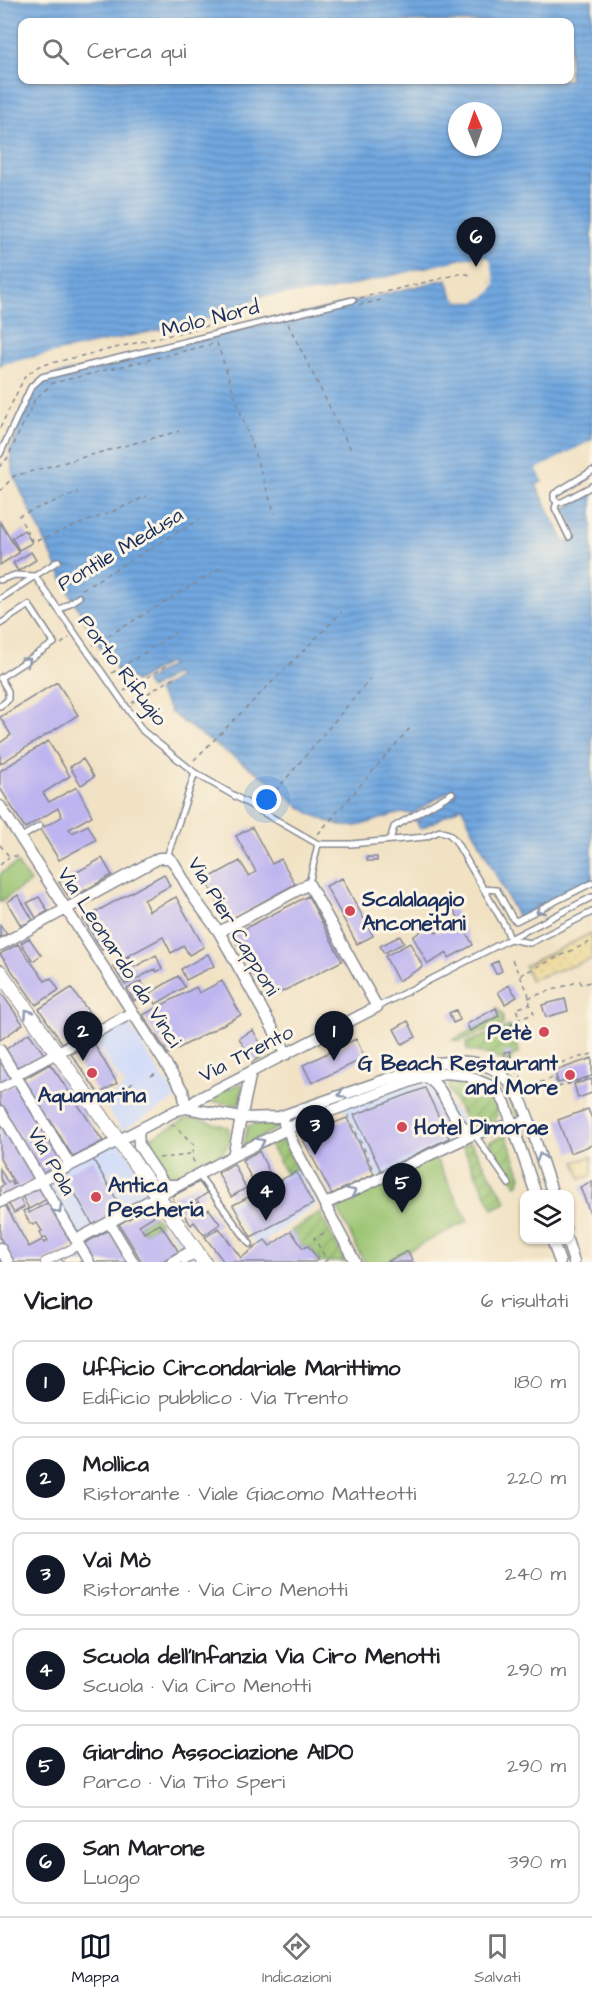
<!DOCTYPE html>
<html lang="it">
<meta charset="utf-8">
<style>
body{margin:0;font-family:"Architects Daughter",sans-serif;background:#f2f2f2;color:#202124}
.controls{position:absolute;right:18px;bottom:18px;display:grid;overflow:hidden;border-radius:12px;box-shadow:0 2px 4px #0004}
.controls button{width:54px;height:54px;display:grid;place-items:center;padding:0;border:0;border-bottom:2px solid #e0e0e0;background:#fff;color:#202124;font:30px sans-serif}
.compass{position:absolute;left:448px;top:102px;width:54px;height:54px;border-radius:50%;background:#fff;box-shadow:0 2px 4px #0004;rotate:358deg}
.you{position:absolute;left:267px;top:800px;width:21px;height:21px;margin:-15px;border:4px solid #fff;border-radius:50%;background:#1a73e8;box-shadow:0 0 0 9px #1a73e833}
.badge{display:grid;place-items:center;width:39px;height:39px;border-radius:50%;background:#111827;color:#fff;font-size:20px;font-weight:700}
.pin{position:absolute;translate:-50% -50px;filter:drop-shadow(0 2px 3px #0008)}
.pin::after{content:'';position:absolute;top:32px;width:21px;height:18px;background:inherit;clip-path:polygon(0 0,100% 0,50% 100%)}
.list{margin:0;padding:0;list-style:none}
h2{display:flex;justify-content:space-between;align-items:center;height:78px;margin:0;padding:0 24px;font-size:26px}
h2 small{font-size:20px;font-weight:400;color:#757577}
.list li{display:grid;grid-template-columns:39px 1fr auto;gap:18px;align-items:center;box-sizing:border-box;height:84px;margin:0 12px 12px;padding:0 12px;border:2px solid #e0e0e0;border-radius:12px}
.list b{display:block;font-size:22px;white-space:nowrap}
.list p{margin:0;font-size:20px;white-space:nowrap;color:#757577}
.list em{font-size:20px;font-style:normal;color:#757577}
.icon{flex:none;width:33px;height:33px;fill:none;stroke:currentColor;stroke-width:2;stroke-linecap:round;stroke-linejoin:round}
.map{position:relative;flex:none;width:592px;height:1262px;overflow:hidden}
.search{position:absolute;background:#fff;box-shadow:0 2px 4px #0004;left:18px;right:18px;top:18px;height:66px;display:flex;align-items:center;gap:15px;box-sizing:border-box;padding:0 21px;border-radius:12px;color:#757577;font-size:22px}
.sheet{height:654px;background:#fff}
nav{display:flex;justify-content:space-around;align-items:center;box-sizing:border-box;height:84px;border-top:2px solid #e0e0e0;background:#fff;font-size:16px;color:#757577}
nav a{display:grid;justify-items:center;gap:3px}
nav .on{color:#111827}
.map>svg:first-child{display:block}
</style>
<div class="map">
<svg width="592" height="1262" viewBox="0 0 592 1262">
<defs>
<pattern id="sand-dots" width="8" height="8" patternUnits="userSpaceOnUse" patternTransform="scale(1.5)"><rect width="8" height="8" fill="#eeda9e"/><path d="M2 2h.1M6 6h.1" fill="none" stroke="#ccbb8a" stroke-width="1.8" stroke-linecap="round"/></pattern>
<pattern id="garden-furrows" width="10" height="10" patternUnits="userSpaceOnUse" patternTransform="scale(1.5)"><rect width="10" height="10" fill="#99c370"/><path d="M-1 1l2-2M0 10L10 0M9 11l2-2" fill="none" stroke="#7c9f5f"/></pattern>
<pattern id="water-rules" width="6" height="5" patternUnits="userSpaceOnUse" patternTransform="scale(1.5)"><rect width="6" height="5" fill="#71a7df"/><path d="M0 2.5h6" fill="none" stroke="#5c88b8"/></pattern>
</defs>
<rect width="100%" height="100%" fill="#fcf5e5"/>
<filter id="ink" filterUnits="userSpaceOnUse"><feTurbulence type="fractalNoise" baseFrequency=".0167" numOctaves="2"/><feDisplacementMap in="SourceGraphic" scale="12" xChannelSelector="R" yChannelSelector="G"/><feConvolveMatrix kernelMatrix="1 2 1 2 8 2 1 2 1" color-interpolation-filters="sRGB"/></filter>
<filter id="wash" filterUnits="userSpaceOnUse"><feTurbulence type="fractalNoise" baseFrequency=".008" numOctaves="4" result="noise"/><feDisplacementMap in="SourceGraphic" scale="24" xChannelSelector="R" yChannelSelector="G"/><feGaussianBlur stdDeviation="1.35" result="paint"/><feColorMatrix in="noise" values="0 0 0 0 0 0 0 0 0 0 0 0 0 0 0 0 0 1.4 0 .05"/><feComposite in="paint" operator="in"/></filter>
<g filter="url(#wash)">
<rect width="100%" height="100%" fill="#f1e2c4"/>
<path fill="#cedafa" d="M128,1023L176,1099L122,1130L103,1103L125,1086L94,1041Z
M425,1076L474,1134L379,1179L343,1106Z
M118,1140L204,1262H172L186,1253L149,1201L76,1240L43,1184L63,1161L71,1157L73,1160Z
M297,1168L316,1205L257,1246L226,1205Z"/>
<path fill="#99c370" stroke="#5a7967" stroke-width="1.5" d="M17,863L30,882L0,902V874Z
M496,1008H497L503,1016V1025L460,1041L453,1040L499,1016Z
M241,1083L243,1086L239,1105L207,1101L206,1099Z
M195,1118L228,1127C232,1138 228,1148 219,1155L171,1181L147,1140L186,1119Z
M274,1121L279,1124V1127L243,1146L248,1126Z
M435,1157L468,1221L386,1262H364L336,1205Z"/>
<path fill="url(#sand-dots)" stroke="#84847e" stroke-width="1.5" d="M592,933V959L530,980L525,966Z
M592,1156V1175L581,1179L575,1162Z"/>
<path fill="url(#garden-furrows)" stroke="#5a7967" stroke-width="1.5" d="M510,1026L519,1053L512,1056L509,1063L489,1055L467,1050L466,1043Z
M456,1065C484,1064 519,1087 520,1117L517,1116C507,1089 488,1071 458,1069Z
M454,1079C473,1083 513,1100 491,1124L481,1126L466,1121L449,1090L450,1080Z
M524,1128L541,1179V1180L537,1179L522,1130Z
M506,1135L521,1176L519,1184L516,1185L489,1142Z
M282,1139L297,1168L286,1174L270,1145Z
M471,1143L507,1202L493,1209L462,1146Z
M320,1212L345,1262H315L318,1259L308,1246L303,1248L291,1231Z
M154,1216L160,1224L144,1233L139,1225Z"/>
<path fill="url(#water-rules)" stroke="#466b9e" stroke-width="1.5" fill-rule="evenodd" d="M0,0H592V440L538,469L543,481L536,485L565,543L579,536L565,508L592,494V880L518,918L464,812L463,806L420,829L416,820L456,795L452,789L412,814C396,808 366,829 346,826C333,824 315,817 303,809C293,803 286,792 276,785C240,761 205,739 170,712L171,711L157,691L178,677L176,673L150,689L145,681L170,666L169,662L135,682L129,676L118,671L97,642L70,594L13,474L10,450L17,435L14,429L34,387L52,376L447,279L451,293L459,301L475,302L493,289L490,260L486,257L475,256L326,292L264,296L222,316L0,365ZM22,22H570V80H22ZM457,111H493V147H457Z"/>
<path fill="#f1e2c4" d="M475,256L486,257L490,260L495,282L493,289L488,295L475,302L459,301L455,298L447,279H450L454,292L460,298L474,299L480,297L490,288L492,282L487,262L481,259L327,295L265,299L222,318L2,367V364L153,332L222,316L264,296L326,292Z
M592,440V444L541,470L546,480L543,481L537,469Z"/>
<g id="blocks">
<path fill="#beb5f0" d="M0,522L19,553L0,565Z
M24,530L32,543L19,550L12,538Z
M31,552L36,560L18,571L13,563Z
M57,682L78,715L0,764V743L11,735L0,717Z
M48,741L70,776L43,793L49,802L77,787L92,816L69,829L72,833L88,825L96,840L59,860L40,829L62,817L58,808L25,828L0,788V771Z
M83,759L94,777L81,785L70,767Z
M252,827L272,864L281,859L295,884L228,921L209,886L211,885L207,879L240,861L249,876L256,872L236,836Z
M367,857H377V861H367Z
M102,858L112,875L70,899L59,882Z
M164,874L170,886L144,900L149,911L176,897L204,947L189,955L184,946L171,953L163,937L124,958L115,942L102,950L83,919Z
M342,878L373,936L357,944L326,886Z
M18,895L33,920L21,926L7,902Z
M308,896L342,961L268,999L232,935Z
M39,897L48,911L36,918L27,903Z
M453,908L473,945L449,958L447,953L428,964L413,937L431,924L436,933L453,924L447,912Z
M0,925L7,934L0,937Z
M400,936L404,943L384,953L380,946Z
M29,938L41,955L33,961L21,943Z
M410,943L423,967L398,981L385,956Z
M18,944L45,981L51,978L59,990L36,1005L0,954Z
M208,954L214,966L186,980L181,969Z
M156,955L162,969L157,972L155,969L125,985L113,966L129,957L135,967Z
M498,961L502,971L496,974L491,964Z
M178,976L185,987L156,1004L150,993Z
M141,981L148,993L134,1001L127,989Z
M222,981L241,1015L168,1054L143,1015L196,987L199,993Z
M509,985L517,997L505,1004L498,992Z
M71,988L98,1024L62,1043L39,1009Z
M0,991L23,1024L0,1040Z
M565,999L568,1011L546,1017L542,1005Z
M496,1008L499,1016L470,1031L467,1024Z
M456,1010L460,1020L453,1023L449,1013Z
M408,1021L416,1037L402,1044L394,1029Z
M253,1030L266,1054L252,1062L239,1038Z
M29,1033L44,1054L16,1068L5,1050Z
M356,1039L365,1058L312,1083L303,1065Z
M93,1042L117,1083L99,1094L71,1054Z
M510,1051L511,1057L505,1058L504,1052Z
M0,1057L14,1079L0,1086Z
M592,1058V1076L568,1083L567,1081L558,1083L555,1071Z
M50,1064L103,1141L73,1157L50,1120L47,1121L22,1080Z
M592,1079V1093L578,1098L574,1084Z
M16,1083L64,1164L42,1175L0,1104V1091Z
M425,1088L449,1138L381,1171L354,1115Z
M588,1109L592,1119V1145L570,1153L558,1120Z
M347,1118L374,1174L332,1194L301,1136Z
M0,1120L35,1179L0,1197V1187L4,1185L0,1178V1169L8,1183L11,1181L13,1185L15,1184L0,1159Z
M259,1151L271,1176L255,1185L242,1160Z
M93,1159L122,1209L93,1225L64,1174Z
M234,1164L246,1188L231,1197L218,1173Z
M296,1172L313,1204L251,1237L233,1205Z
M592,1181V1212L590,1213L580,1187Z
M199,1182L207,1193L181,1211L173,1200V1196Z
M39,1186L47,1199L29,1209L22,1196Z
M19,1197L24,1207L14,1213L8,1203Z
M49,1202L74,1245L41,1262H14L0,1238V1207L5,1205L29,1247L42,1240L44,1243L48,1241L46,1237L43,1239L40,1232L42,1231L37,1223L33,1225L32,1223L30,1224L23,1211L27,1209L29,1213Z
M198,1202L205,1212L209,1209L220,1224L204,1235L194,1222L191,1225L182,1212Z
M148,1208L154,1216L139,1225L144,1233L160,1224L179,1252L161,1262H142L119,1224Z
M219,1228L241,1258L265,1240L270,1246L291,1231L303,1248L308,1246L318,1259L315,1262H224L205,1237Z
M109,1230L128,1262H94L83,1244Z
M76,1249L84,1262H63L60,1257Z
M408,1251L413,1262H386Z"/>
</g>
</g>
<g filter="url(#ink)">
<use href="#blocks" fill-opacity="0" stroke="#868891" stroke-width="1.5"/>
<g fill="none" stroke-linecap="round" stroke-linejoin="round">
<g stroke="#868891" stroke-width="8">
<path id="service" d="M0,454L31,387L42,377L353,300
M557,502H562L592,486
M569,537L555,508L557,502L554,499V494L592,471
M58,561L35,576L143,731L195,773L318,844H351L425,837L440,831L449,834L455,840L505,926L510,939
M0,580L15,575L35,576L0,599
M59,610L79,597
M0,624L29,605L54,643L0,678
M0,706L8,700V691L1,679
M20,838L40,826
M390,840L394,827L452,793
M167,857L195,773
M309,884L318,844
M484,889L497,890L513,919L516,921L592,883
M510,939L530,943L592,912
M377,1007L592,897
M475,1135L509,1184
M198,1174L250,1244
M184,1262L197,1255"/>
</g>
<g stroke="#868891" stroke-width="10">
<path id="pedestrian" d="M0,1088L18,1079
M45,1262L79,1245"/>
</g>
<g stroke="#868891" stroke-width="13">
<path id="minor" d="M0,806L183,1091L186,1108
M0,945L159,858H169L174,863L194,898L219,932L287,1054
M0,1050L70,1165
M15,1075L132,1013
M424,1076C449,1088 448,1123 474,1134
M186,1108L242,1118L279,1117L431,1064C494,1053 515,1075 533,1132C539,1153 546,1174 553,1194
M0,1111L89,1262
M284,1124L288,1128L292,1142L355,1262
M138,1130L139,1146L163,1182L168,1185H177
M233,1156L251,1072
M0,1202L177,1110L186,1108L198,1099L377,1007L309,884L219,932
M325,1204L474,1134L529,1120
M109,1222L133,1262
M76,1240L233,1156L301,1122L420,1078L445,1073L465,1075L491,1086L500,1095L505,1103L536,1194
M552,1240L560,1262
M567,1240L574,1262
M0,1248L8,1262
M172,1262L195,1249"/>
</g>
<g stroke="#868891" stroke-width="16">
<path id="tertiary" d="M0,972L204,1262"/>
</g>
<path stroke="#868891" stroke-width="1.5" stroke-dasharray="4.5 4.5" stroke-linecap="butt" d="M360,298L459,274H467L472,276
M359,305L381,300
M288,324L352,452
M0,428L25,376L39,366L228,321L230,322
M0,467L2,462L7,459L35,399L53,383L217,343L275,514
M0,491L14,476L179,431
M18,516L78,492
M22,522L33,542L114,511L147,496
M82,589L200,519
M61,644L69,638
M93,645L221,568
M112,673L175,633
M124,691L168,665
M132,703L175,677
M194,760L342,612
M264,805L370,679
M318,834L410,728
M0,845L8,855L20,857
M0,865L9,857
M512,960L528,992L530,1003
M520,975L592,941
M528,998L580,981L582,985L592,981
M510,1026L516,1020L534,1014L530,1004L516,1009L520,1019
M515,1040L529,1035
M592,1054L563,1062L559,1066L552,1068L558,1087L592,1077
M507,1065L519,1074L526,1088
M151,1076L158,1072
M531,1086L555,1077
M115,1096L133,1082
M348,1115L374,1170
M171,1125H174L194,1145L192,1158L195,1164
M159,1158L182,1156L192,1153
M570,1225L571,1230
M324,1262L327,1260L314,1238L328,1231"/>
<use href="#service" stroke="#fff" stroke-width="5"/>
<use href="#pedestrian" stroke="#fff" stroke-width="8"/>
<use href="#minor" stroke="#fff" stroke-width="10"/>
<use href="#tertiary" stroke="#fff" stroke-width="14"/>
</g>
<defs><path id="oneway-chevron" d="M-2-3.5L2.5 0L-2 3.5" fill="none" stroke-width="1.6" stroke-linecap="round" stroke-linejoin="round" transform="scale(1.5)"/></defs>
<g stroke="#8d97ae">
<use href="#oneway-chevron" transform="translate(27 661) rotate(-34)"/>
<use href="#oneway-chevron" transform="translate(540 910) rotate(153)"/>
<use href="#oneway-chevron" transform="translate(28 1013) rotate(-125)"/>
<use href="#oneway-chevron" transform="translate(342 1094) rotate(160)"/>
<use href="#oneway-chevron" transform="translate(261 1142) rotate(-26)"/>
<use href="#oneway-chevron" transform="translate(541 1157) rotate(-108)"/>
<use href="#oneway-chevron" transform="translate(352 1192) rotate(-26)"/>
<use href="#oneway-chevron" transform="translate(58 1210) rotate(59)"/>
</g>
</g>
<g fill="#d1495b" stroke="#fcf5e5" stroke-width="2">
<circle cx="350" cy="911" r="6"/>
<circle cx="544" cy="1032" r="6"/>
<circle cx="92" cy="1073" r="6"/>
<circle cx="570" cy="1075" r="6"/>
<circle cx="402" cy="1127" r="6"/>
<circle cx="96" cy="1197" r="6"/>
</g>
<g text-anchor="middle" stroke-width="6" stroke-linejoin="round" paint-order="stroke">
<g font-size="21" fill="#1b2f5e" stroke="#fcf5e5">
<text transform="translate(210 318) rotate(-14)" y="7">Molo Nord</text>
<text transform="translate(120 549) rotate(-31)" y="7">Pontile Medusa</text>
<text transform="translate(123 670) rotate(53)" y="7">Porto Rifugio</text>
<text transform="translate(234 926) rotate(59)" y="7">Via Pier Capponi</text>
<text transform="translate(120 957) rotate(57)" y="7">Via Leonardo da Vinci</text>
<text transform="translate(246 1053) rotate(-27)" y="7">Via Trento</text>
<text transform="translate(52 1161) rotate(60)" y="7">Via Pola</text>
</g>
<g font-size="21" font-weight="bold" fill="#1b2f5e" stroke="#fcf5e5" text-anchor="start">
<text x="362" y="906">Scalalaggio<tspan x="362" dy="24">Anconetani</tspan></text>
<text x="532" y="1039" text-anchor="end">Petè</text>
<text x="558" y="1070" text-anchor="end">G Beach Restaurant<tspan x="558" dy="24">and More</tspan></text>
<text x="92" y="1102" text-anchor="middle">Aquamarina</text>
<text x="414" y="1134">Hotel Dimorae</text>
<text x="108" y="1192">Antica<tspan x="108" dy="24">Pescheria</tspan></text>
</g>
</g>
</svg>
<div class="controls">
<button><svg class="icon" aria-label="layers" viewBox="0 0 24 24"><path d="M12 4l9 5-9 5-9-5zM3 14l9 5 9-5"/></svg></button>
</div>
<svg class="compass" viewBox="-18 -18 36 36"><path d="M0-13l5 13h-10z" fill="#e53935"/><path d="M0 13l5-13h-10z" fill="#757577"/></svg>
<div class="you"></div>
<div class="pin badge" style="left:334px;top:1061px">1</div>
<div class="pin badge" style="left:83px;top:1061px">2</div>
<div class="pin badge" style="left:315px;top:1155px">3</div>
<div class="pin badge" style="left:266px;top:1221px">4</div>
<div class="pin badge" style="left:402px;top:1213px">5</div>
<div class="pin badge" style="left:476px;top:267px">6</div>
<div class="search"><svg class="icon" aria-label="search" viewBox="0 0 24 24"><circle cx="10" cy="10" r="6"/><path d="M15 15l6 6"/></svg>Cerca qui</div>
</div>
<section class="sheet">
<h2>Vicino<small>6 risultati</small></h2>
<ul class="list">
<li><span class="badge">1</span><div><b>Ufficio Circondariale Marittimo</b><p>Edificio pubblico · Via Trento</p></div><em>180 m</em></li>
<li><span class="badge">2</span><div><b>Mollica</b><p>Ristorante · Viale Giacomo Matteotti</p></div><em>220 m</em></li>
<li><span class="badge">3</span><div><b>Vai Mò</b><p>Ristorante · Via Ciro Menotti</p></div><em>240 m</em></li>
<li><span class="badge">4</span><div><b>Scuola dell’Infanzia Via Ciro Menotti</b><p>Scuola · Via Ciro Menotti</p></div><em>290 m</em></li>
<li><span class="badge">5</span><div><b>Giardino Associazione AIDO</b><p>Parco · Via Tito Speri</p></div><em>290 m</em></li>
<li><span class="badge">6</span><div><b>San Marone</b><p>Luogo</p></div><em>390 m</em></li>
</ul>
</section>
<nav>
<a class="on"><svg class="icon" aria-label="map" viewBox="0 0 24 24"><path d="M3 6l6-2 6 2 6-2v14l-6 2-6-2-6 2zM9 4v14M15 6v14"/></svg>Mappa</a>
<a><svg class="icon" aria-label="directions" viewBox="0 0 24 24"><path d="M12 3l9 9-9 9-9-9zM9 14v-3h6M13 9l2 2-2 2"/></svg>Indicazioni</a>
<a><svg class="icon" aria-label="saved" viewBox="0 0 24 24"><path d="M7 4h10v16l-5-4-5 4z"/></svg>Salvati</a>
</nav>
